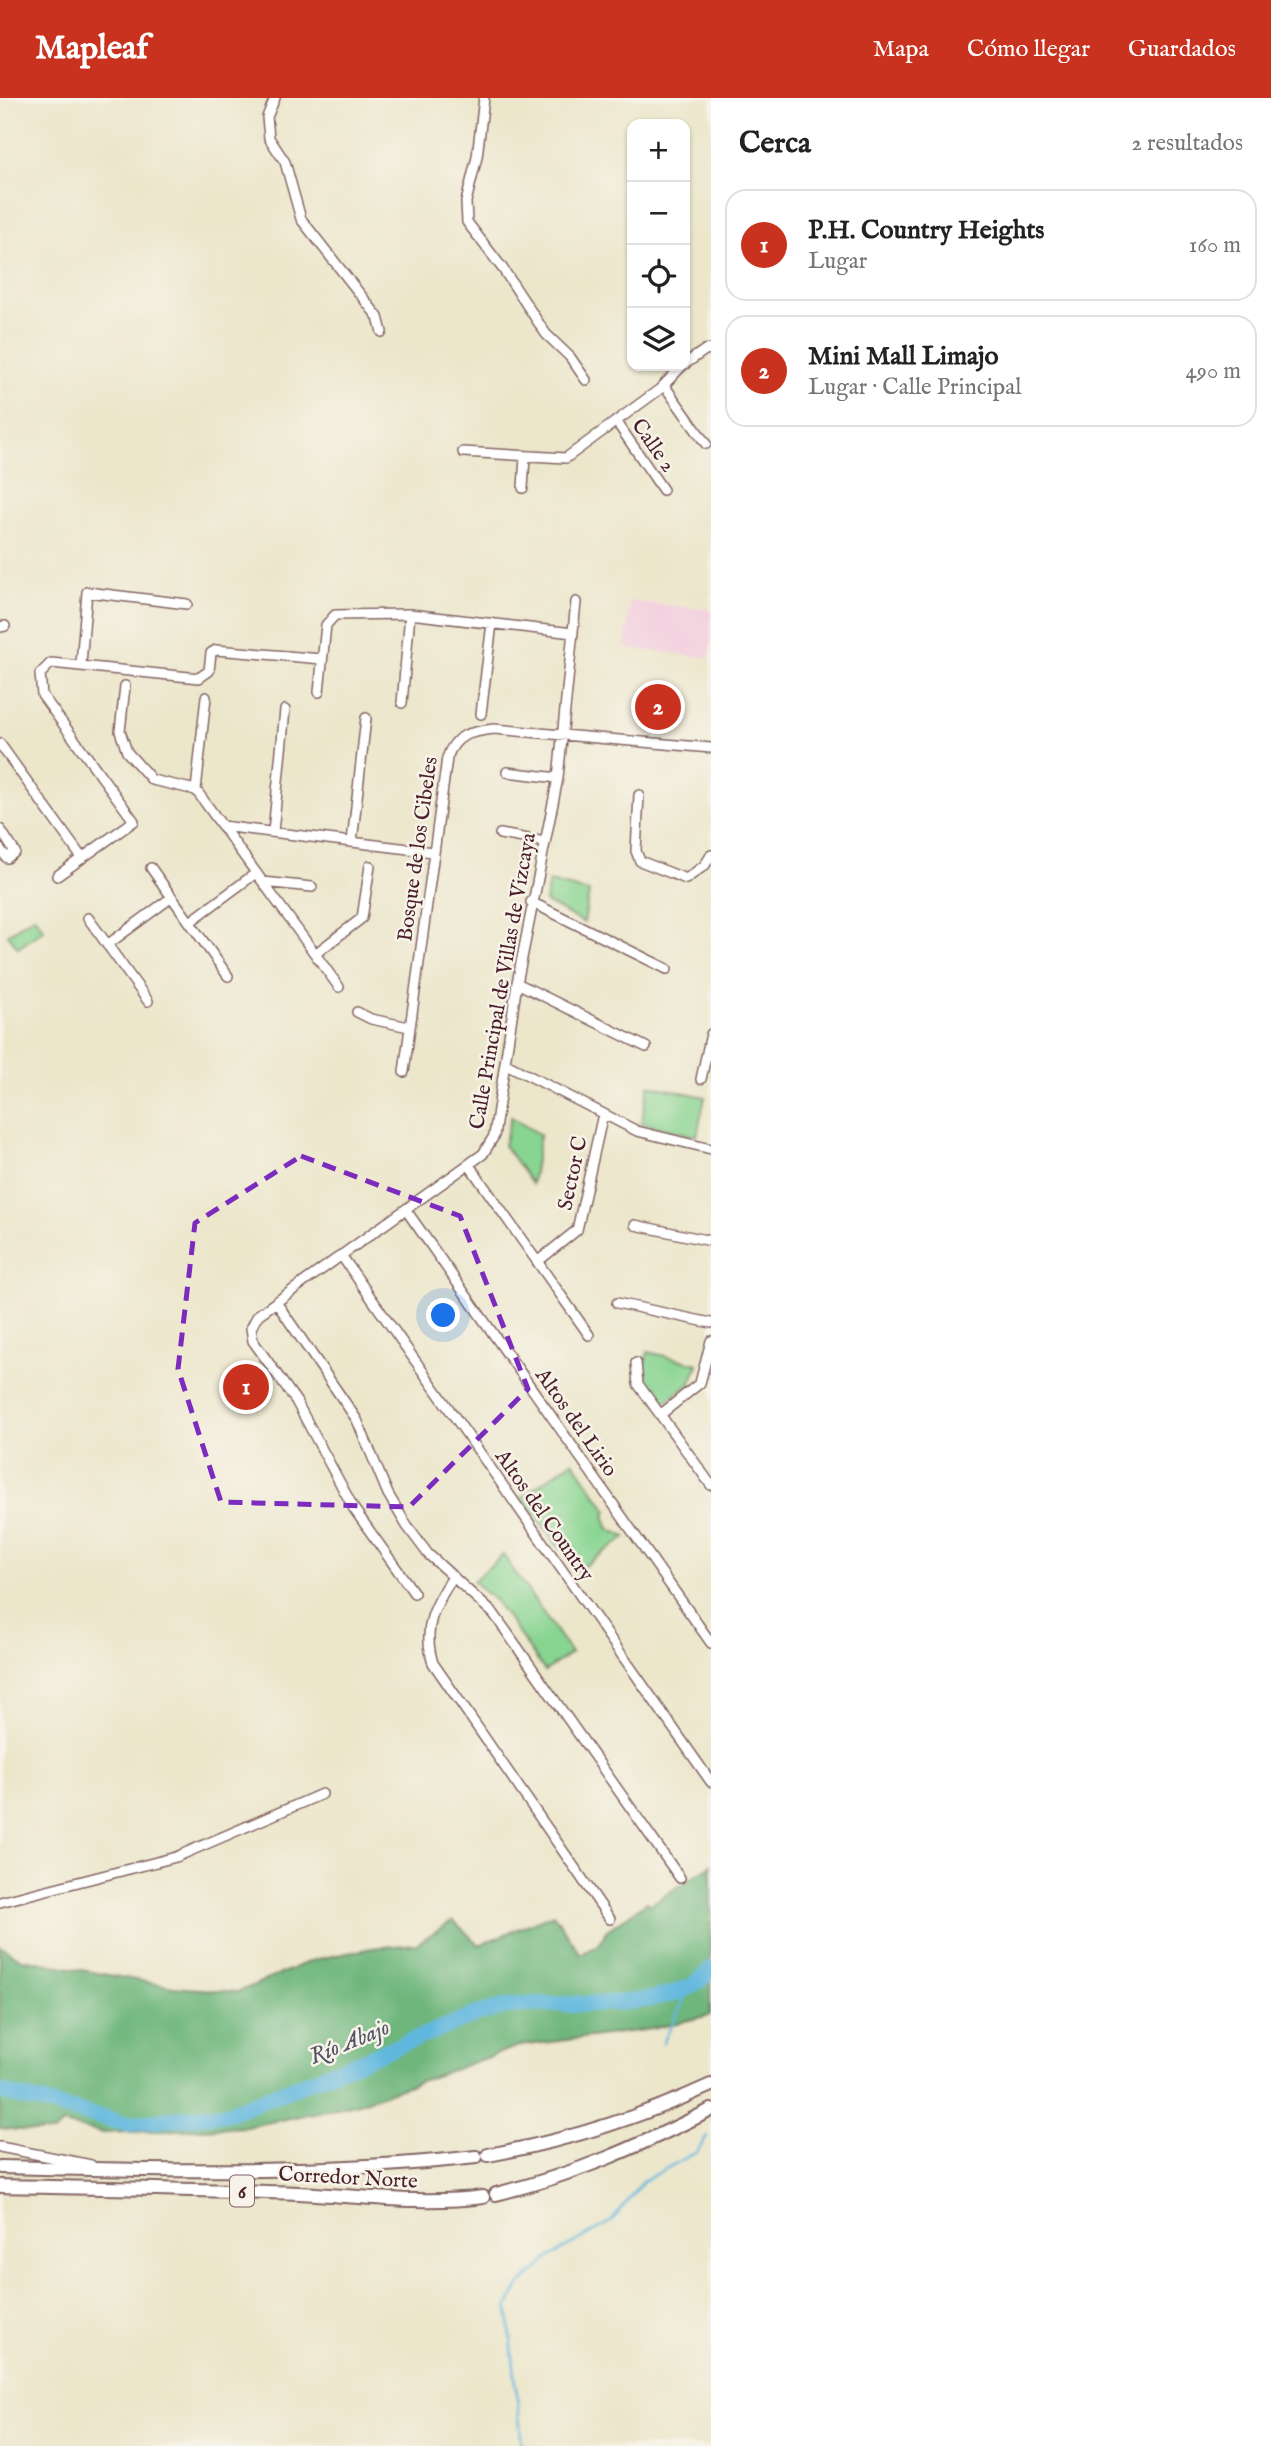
<!DOCTYPE html>
<html lang="es">
<meta charset="utf-8">
<style>
body{margin:0;font-family:"IM FELL English",serif;background:#f6f6f6;color:#222}
.controls{position:absolute;right:21px;top:21px;display:grid;overflow:hidden;border-radius:14px;box-shadow:0 2px 5px #0004}
.controls button{width:63px;height:63px;display:grid;place-items:center;padding:0;border:0;border-bottom:2px solid #e0e0e0;background:#fff;color:#222;font:35px sans-serif}
.you{position:absolute;left:444px;top:1218px;width:24px;height:24px;margin:-18px;border:5px solid #fff;border-radius:50%;background:#1a73e8;box-shadow:0 0 0 10px #1a73e833}
.badge{display:grid;place-items:center;width:46px;height:46px;border-radius:50%;background:#c8321e;color:#fff;font-size:23px;font-weight:700}
.pin{position:absolute;translate:-50% -50%;border:4px solid #fff;box-shadow:0 2px 7px #0006}
.list{margin:0;padding:0;list-style:none}
h2{display:flex;justify-content:space-between;align-items:center;height:91px;margin:0;padding:0 28px;font-size:30px}
h2 small{font-size:23px;font-weight:400;color:#767676}
.list li{display:grid;grid-template-columns:46px 1fr auto;gap:21px;align-items:center;box-sizing:border-box;height:112px;margin:0 14px 14px;padding:0 14px;border:2px solid #e0e0e0;border-radius:21px}
.list b{display:block;font-size:26px;white-space:nowrap}
.list p{margin:0;font-size:23px;white-space:nowrap;color:#767676}
.list em{font-size:23px;font-style:normal;color:#767676}
.icon{flex:none;width:38px;height:38px;fill:none;stroke:currentColor;stroke-width:2;stroke-linecap:round;stroke-linejoin:round}
.map{position:relative;flex:none;width:711px;height:2348px;overflow:hidden}
header{display:flex;align-items:center;gap:42px;box-sizing:border-box;height:98px;padding:0 35px;background:#c8321e;color:#fff}
header strong{font-size:33px}
nav{display:flex;gap:38px;margin-inline-start:auto;font-size:24px}
main{display:flex}
aside{flex:1;background:#fff}
.map>svg:first-child{display:block}
</style>
<header>
<strong>Mapleaf</strong>
<nav><a>Mapa</a><a>Cómo llegar</a><a>Guardados</a></nav>
</header>
<main>
<div class="map">
<svg width="711" height="2348" viewBox="0 0 711 2348">
<rect width="100%" height="100%" fill="#f7f3e8"/>
<filter id="ink" filterUnits="userSpaceOnUse"><feTurbulence type="fractalNoise" baseFrequency=".0143" numOctaves="2"/><feDisplacementMap in="SourceGraphic" scale="14" xChannelSelector="R" yChannelSelector="G"/><feConvolveMatrix kernelMatrix="1 2 1 2 8 2 1 2 1" color-interpolation-filters="sRGB"/></filter>
<filter id="wash" filterUnits="userSpaceOnUse"><feTurbulence type="fractalNoise" baseFrequency=".00686" numOctaves="4" result="noise"/><feDisplacementMap in="SourceGraphic" scale="28" xChannelSelector="R" yChannelSelector="G"/><feGaussianBlur stdDeviation="1.57" result="paint"/><feColorMatrix in="noise" values="0 0 0 0 0 0 0 0 0 0 0 0 0 0 0 0 0 1.4 0 .05"/><feComposite in="paint" operator="in"/></filter>
<g filter="url(#wash)">
<rect width="100%" height="100%" fill="#ece6cb"/>
<path fill="#f3cfdf" d="M630,503L711,512V560L625,550Z"/>
<path fill="#88d491" stroke="#697a5e" stroke-width="2" d="M549,784L589,794L584,825L545,804Z
M34,818L44,832L18,850L8,836Z
M649,987L705,999L697,1038L641,1025Z
M511,1019L540,1037L532,1086L504,1047Z
M648,1254L698,1266L691,1285L662,1306L657,1305L641,1281Z
M573,1363L607,1412L605,1420L609,1431L626,1439L575,1474L573,1471L576,1463C574,1453 567,1449 558,1449L522,1399Z
M503,1457L571,1555L545,1573L496,1504L473,1483Z"/>
<path fill="#6eb67b" stroke="#5c6a53" stroke-width="2" d="M711,1767L710,1917L652,1931L519,1948L356,2006L246,2029L103,2035L63,2026L53,2035L0,2030V1848L22,1861L173,1889L238,1894L313,1862L372,1850L416,1846L453,1822L479,1847L553,1816L581,1856L599,1847L606,1833L647,1804L650,1807Z"/>
<g fill="none" stroke-linecap="round" stroke-linejoin="round">
<path stroke="#61b7de" stroke-width="2.5" d="M663,1945L690,1889
M522,2348L508,2210L518,2189L552,2158L612,2123L643,2083L697,2054L707,2038"/>
<path stroke="#61b7de" stroke-width="16" d="M0,1994L128,2026L229,2015L478,1916C489,1913 499,1909 510,1908C562,1902 677,1918 711,1871"/>
</g>
</g>
<g filter="url(#ink)">
<g fill="none" stroke-linecap="round" stroke-linejoin="round">
<g stroke="#836563" stroke-width="12">
<path id="minor" d="M275,0L267,19L269,40L285,64L301,121L378,219L382,234
M484,0L477,59L466,104L467,124L503,171L546,236L570,259L586,282
M685,266L705,252L711,251
M664,287L706,346
M616,323L663,392
M463,354L566,360L660,291L682,268
M523,390L525,359
M0,529L5,528
M81,566L87,494L187,506
M125,588L120,633L127,654L152,682L196,692
M319,594L326,527L335,517L410,516L573,535
M206,599L196,692L339,889
M402,605L410,516
M481,616L492,525
M0,646L82,760
M507,674L558,680
M639,697L636,753L640,763L686,781L705,767L711,757
M222,728L433,754
M0,731L15,754L7,760L0,751
M273,734L285,612
M500,736L545,744
M352,744L366,620
M151,770L228,878
M57,778L134,723L42,597L40,576L51,565L199,580L209,573L211,555L216,552L322,561
M263,784L312,789
M531,804L667,871
M88,820L148,903
M190,824L256,775
M107,847L172,799
M315,856L362,820L370,768
M517,885L646,949
M357,914L371,921L409,929
M506,966L637,1033L711,1051
M404,974L447,660C455,636 470,634 494,631L711,650
M701,981L711,936
M469,1067L589,1237
M406,1112L711,1545
M635,1127L711,1143
M341,1157L711,1684
M537,1164L577,1132L603,1016
M276,1204L357,1322L388,1396L407,1428L428,1456L494,1516L680,1780
M617,1205L711,1225
M636,1265L638,1286L711,1387
M660,1317L700,1285L711,1243
M453,1479C434,1508 422,1530 433,1565L610,1821
M414,1495L354,1411L296,1303L253,1243L251,1230L258,1217L483,1056L494,1038L517,885L558,680L576,504
M0,1804L176,1759L322,1696
M0,2049L91,2067"/>
</g>
<g stroke="#836563" stroke-width="16">
<path id="highway" d="M488,2057C566,2043 639,2020 711,1987
M0,2069C159,2073 317,2077 476,2059
M0,2088C99,2090 199,2091 298,2095C361,2098 420,2107 483,2099
M496,2096C577,2076 637,2049 711,2012"/>
</g>
<use href="#minor" stroke="#fff" stroke-width="9"/>
<use href="#highway" stroke="#fff" stroke-width="12"/>
</g>
</g>
<path fill="none" stroke="#7b2cbf" stroke-width="5" stroke-dasharray="14 9" stroke-linejoin="round" d="M301,1058L460,1118L528,1291L409,1409L221,1404L178,1271L195,1125Z"/>
<g text-anchor="middle" stroke-width="5" stroke-linejoin="round" paint-order="stroke">
<rect fill="#f7f3e8" stroke="#7e5f64" stroke-width="2" x="230" y="2077.5" width="24" height="31" rx="5"/>
<g font-size="19" font-weight="bold" fill="#4a1f2b">
<text x="242" y="2100">6</text>
</g>
<g font-size="21" fill="#4a1f2b" stroke="#f7f3e8">
<text transform="translate(654 347) rotate(55)" y="7">Calle 2</text>
<text transform="translate(417 751) rotate(-82)" y="7">Bosque de los Cibeles</text>
<text transform="translate(502 883) rotate(-80)" y="7">Calle Principal de Villas de Vizcaya</text>
<text transform="translate(572 1075) rotate(-78)" y="7">Sector C</text>
<text transform="translate(577 1324) rotate(55)" y="7">Altos del Lirio</text>
<text transform="translate(545 1417) rotate(55)" y="7">Altos del Country</text>
<text transform="translate(348 2079) rotate(3)" y="7">Corredor Norte</text>
</g>
<g font-size="23" font-style="italic" fill="#52546a" stroke="#f7f3e8">
<text transform="translate(349 1943) rotate(-22)" y="8">Río Abajo</text>
</g>
</g>
</svg>
<div class="controls">
<button>+</button>
<button>−</button>
<button><svg class="icon" aria-label="locate" viewBox="0 0 24 24"><circle cx="12" cy="12" r="6"/><path d="M12 2v4M12 18v4M2 12h4M18 12h4"/></svg></button>
<button><svg class="icon" aria-label="layers" viewBox="0 0 24 24"><path d="M12 4l9 5-9 5-9-5zM3 14l9 5 9-5"/></svg></button>
</div>
<div class="you"></div>
<div class="pin badge" style="left:246px;top:1289px">1</div>
<div class="pin badge" style="left:658px;top:609px">2</div>
</div>
<aside>
<h2>Cerca<small>2 resultados</small></h2>
<ul class="list">
<li><span class="badge">1</span><div><b>P.H. Country Heights</b><p>Lugar</p></div><em>160 m</em></li>
<li><span class="badge">2</span><div><b>Mini Mall Limajo</b><p>Lugar · Calle Principal</p></div><em>490 m</em></li>
</ul>
</aside>
</main>
